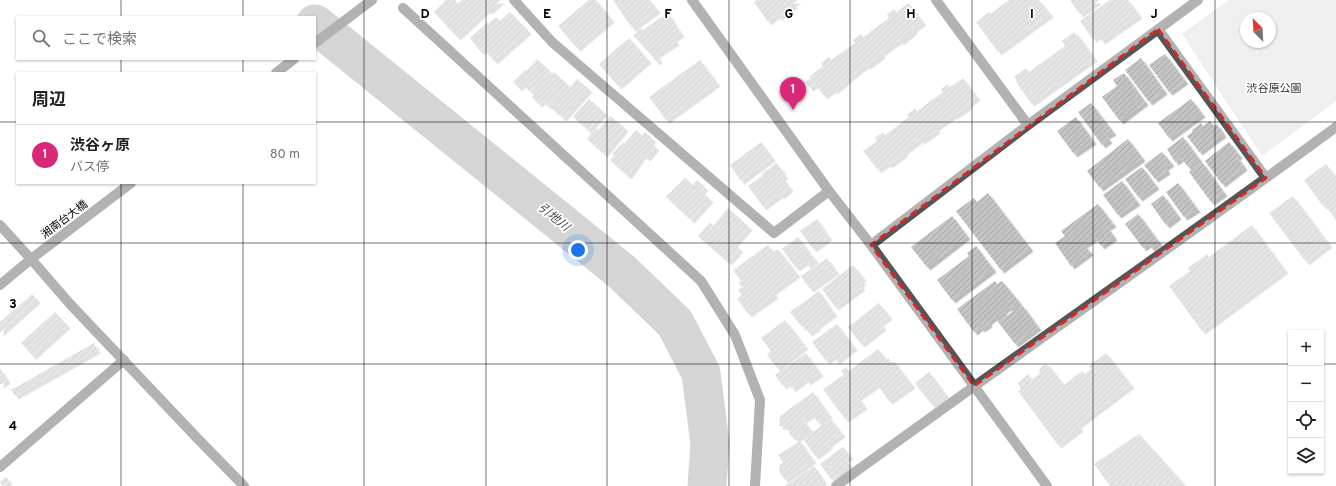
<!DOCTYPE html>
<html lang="ja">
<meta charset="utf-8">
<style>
body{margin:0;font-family:Overpass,"Noto Sans JP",sans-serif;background:#f2f2f2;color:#202124}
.controls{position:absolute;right:12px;bottom:12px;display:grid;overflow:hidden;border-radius:0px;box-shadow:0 1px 3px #0004}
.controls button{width:36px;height:36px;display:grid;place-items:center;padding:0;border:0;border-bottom:1px solid #e0e0e0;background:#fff;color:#202124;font:20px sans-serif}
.compass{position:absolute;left:1240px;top:12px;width:36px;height:36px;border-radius:50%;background:#fff;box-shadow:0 1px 3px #0004;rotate:336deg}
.you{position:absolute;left:578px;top:250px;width:14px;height:14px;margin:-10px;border:3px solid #fff;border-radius:50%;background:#1a73e8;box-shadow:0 0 0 6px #1a73e833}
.badge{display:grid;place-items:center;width:26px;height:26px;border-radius:50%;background:#db2777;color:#fff;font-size:13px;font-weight:700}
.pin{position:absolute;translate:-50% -33px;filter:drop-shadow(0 1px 2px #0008)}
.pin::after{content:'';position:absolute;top:21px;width:14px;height:12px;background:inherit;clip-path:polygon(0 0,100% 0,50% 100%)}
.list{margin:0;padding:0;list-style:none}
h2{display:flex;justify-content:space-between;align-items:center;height:52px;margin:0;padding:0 16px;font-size:17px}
h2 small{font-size:13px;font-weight:400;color:#757577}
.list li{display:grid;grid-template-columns:26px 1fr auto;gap:12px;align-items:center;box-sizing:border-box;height:60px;padding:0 16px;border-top:1px solid #e0e0e0}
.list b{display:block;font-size:15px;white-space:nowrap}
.list p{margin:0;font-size:13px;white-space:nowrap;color:#757577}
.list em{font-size:13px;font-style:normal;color:#757577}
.icon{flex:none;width:22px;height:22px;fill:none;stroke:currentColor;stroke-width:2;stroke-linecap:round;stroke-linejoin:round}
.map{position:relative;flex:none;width:1336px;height:486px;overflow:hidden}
.search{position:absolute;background:#fff;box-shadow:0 1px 3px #0004;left:16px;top:16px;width:300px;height:44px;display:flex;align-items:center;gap:10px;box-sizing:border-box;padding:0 14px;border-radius:0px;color:#757577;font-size:15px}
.panel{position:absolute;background:#fff;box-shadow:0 1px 3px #0004;left:16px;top:72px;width:300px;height:112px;border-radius:0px}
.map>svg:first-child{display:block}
</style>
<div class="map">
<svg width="1336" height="486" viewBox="0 0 1336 486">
<defs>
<pattern id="building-hatch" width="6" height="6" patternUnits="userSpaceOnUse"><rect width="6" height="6" fill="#c4c4c4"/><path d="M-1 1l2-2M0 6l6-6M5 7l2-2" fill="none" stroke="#a7a7a7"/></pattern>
<filter id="shadow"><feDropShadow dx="3.5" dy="3.5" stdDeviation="0" flood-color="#0004"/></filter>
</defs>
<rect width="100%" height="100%" fill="#fff"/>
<path fill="#dcdcdc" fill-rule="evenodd" d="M1229,0H1336V101L1262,156L1182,34ZM1246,18H1270V42H1246Z"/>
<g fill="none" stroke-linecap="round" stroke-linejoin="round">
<path stroke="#a3a3a3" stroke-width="39" d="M315,24L622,272L675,323L701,373L710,444L707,486"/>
</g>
<path fill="url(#building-hatch)" filter="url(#shadow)" d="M446,0H455L458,4L462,0H501L489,11L487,9L457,37L434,12Z
M589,0H596L611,19L577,48L558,26Z
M613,0H650L657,10L632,28Z
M757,0H798L793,3L794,5L779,17L777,15L768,22L754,2Z
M1009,0H1039L1050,14L998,52L976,22L989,12L990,14Z
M1070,0H1099L1080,14Z
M1110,0H1128L1139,15L1102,41L1098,36L1093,39L1080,21Z
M909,3L923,22L913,29L914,31L900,42L899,40L881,53L882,55L867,66L865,65L834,91L833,89L824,96L815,84L810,88L805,82L811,78L809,77L823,66L821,63L829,57L831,60L855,43L853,40L861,34L863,37L889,18L887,14L894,9L896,12Z
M510,12L528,31L494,61L484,49L481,52L470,38L487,23L488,24L496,17L500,21Z
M668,13L681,34L674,38L676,42L656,55L659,60L656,62L653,57L633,35L637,32L636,30L640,28L642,30Z
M1074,32L1076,35L1077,34L1094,58L1031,103L1016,82L1017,81L1014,77L1026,68L1029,72L1065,46L1062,41Z
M629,38L648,60L618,86L599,64Z
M1165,54L1185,81L1169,92L1149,65Z
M1141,58L1164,91L1149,102L1125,70Z
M537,59L550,71L531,92L522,84L519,88L513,82L525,70L526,71Z
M700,60L717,83L666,120L649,97Z
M554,72L567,84L548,106L542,101L539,104L532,97Z
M1124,73L1145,102L1120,121L1102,97L1117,86L1113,80Z
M963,78L977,97L968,104L969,106L954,116L953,115L935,128L937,130L921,141L920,139L903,152L904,154L888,165L887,163L878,170L863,151L877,141L875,138L883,132L885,135L909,117L907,115L915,108L917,111L943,92L941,89L948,84L950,87Z
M577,79L589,89L563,118L551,108Z
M589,99L604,112L588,130L573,117Z
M1191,99L1202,114L1169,138L1158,123Z
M1091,103L1113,132L1106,136L1109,140L1102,145L1078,112Z
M610,116L625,128L604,154L587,139L596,129L598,130Z
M1076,117L1093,141L1074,154L1057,131Z
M1210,121L1214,126L1217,124L1223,134L1199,152L1187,136L1193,132L1192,130L1201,123L1203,126Z
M636,130L642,135L645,132L653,139L650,142L656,147L647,158L643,155L628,176L610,160L614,156L612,154L623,142L624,144Z
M1183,137L1199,159L1188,167L1181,158L1175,162L1167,149Z
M1128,139L1142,158L1100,188L1087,171Z
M761,142L772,158L741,181L730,165Z
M1229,142L1239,155L1237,157L1244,167L1222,184L1205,161Z
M1162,152L1171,163L1165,167L1167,171L1155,179L1144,165Z
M1202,162L1224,193L1211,202L1189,172Z
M776,163L783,171L782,172L785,176L782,177L790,188L781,196L780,194L763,207L748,186L763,175L762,174Z
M1326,164L1336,177V220L1325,205L1323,206L1304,180Z
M1142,167L1156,186L1139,198L1125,179Z
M685,178L693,185L697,180L705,187L701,192L710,199L691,220L666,197Z
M1122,181L1137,202L1118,215L1103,195Z
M1178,183L1197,209L1184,217L1166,192Z
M988,193L1030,248L1001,270L956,211L974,198L977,202Z
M1163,195L1178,216L1166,225L1151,204Z
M1293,196L1329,244L1306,262L1269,213Z
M1098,204L1113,224L1107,227L1114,237L1101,246L1095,237L1084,245L1090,252L1071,266L1055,243L1065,236L1061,231Z
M728,208L749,227L734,244L740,249L728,262L698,236L710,222L713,226Z
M1138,214L1159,242L1151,248L1148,244L1143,248L1125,224Z
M952,216L967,236L927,267L911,247Z
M817,219L829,237L813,249L800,231Z
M1252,225L1285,270L1202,331L1169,286L1190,271L1188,268L1207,254L1209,257Z
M798,237L815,260L807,266L805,262L796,268L782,249Z
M768,245L773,252L778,249L797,274L772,292L775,295L748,314L737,299L742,295L738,290L742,287L738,282L741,281L733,270Z
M976,246L993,269L952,300L937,280L969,256L967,253Z
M827,258L836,271L810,289L801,276Z
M853,265L863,278L861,280L863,282L860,284L862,287L835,307L822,289Z
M995,281L997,284L1002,281L1019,302L1010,309L1008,307L1003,311L1004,313L995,319L994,317L988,322L989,324L981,329L980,327L974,332L957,309Z
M819,291L834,313L816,326L817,327L809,333L803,326L802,327L790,312Z
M32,294L37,300L0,333V322Z
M879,303L889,316L880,323L883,327L861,344L848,327Z
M1022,305L1038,327L1015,344L998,322Z
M55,312L67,325L33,356L21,343Z
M785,320L805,346L777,368L767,355L771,351L761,338Z
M837,324L854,347L836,361L833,356L826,361L812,342Z
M94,343L97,350L15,396L11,390Z
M878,349L886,360L888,358L892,363L894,361L912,385L889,401L877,384L858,397L864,406L845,419L823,389L844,375L841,371L846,367L849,371Z
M806,353L820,373L807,382L805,379L792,389L788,382L783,386L775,375Z
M1106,353L1131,385L1078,425L1080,428L1058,445L1018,391L1021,390L1018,383L1028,374L1032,380L1040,373L1039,370L1042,366L1046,365L1050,367L1064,385L1082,371L1085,374L1091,369L1089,366Z
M0,368L7,380L0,385Z
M929,372L946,395L932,405L915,383Z
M813,392L829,415L818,423L812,414L803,420L810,429L797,438H794L790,435L789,431L786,426H779L780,416Z
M831,419L842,434L828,444L829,446L815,456L803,439Z
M1139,434L1186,486H1110L1094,464Z
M800,441L813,460L785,480L779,471L780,464L783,462L778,455Z
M843,447L850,456L845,459L850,465L845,469V470L832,480L820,464Z
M814,466L824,481L819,485L820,486H785Z
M6,477L9,481L2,486L0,482Z"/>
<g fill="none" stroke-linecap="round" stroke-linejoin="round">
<path stroke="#555" stroke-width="10" d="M514,0L552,42L774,233L829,191
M692,0L829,191L871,245L1047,486
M936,0L1028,125
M403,8L701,281L735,335L760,400L755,486
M1158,29L1266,178
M315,43L372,0
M276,73L294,59
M0,225L31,259L70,304L198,439L244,486
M871,245L1028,125L1198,0
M0,285L31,259L131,183
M0,467L124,360
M836,486C1002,365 1171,248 1336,127"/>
</g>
<path d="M0 0H1336V486H0ZM1158,29L1266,178L974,386L871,245Z" fill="#fff" fill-opacity=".55" fill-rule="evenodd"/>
<path fill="none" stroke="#d62828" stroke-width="3" stroke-dasharray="8 5" stroke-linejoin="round" d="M1158,29L1266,178L974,386L871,245Z"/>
<path fill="none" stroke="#000" stroke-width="1" stroke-opacity="0.55" d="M121,0V17M243,0V17M364,0V486M486,0V486M607,0V486M729,0V486M850,0V486M972,0V486M1093,0V486M1215,0V486M121,59V73M243,59V73M0,122H17M315,122H1336M121,183V486M243,183V486M0,243H1336M0,364H1291M1321,364H1336"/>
<g text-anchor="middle" stroke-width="3.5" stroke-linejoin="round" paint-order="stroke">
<g font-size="11" fill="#333" stroke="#fff">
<text x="1274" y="92">渋谷原公園</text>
</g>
<g font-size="11" fill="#000" stroke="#fff">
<text transform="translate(64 219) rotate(-37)" y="4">湘南台大橋</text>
</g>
<g font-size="12" font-style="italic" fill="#444" stroke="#fff">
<text transform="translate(554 217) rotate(39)" y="4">引地川</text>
</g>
</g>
<g font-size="13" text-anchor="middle" font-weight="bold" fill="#000" stroke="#fff" stroke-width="3.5" stroke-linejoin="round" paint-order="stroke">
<text x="425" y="18">D</text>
<text x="547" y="18">E</text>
<text x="668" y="18">F</text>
<text x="789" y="18">G</text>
<text x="911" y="18">H</text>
<text x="1032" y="18">I</text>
<text x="1154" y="18">J</text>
<text x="13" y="308">3</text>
<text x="13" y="430">4</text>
</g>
</svg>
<div class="controls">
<button>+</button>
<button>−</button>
<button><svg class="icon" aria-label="locate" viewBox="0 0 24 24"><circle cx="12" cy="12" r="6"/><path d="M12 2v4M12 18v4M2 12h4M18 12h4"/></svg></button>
<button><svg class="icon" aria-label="layers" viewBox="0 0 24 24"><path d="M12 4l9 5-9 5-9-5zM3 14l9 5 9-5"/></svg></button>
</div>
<svg class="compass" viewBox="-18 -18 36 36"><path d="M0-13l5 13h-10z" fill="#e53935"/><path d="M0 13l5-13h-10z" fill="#757577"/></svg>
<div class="you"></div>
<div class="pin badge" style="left:793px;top:110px">1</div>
<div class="search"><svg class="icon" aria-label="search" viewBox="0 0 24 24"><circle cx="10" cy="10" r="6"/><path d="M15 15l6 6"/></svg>ここで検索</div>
<section class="panel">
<h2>周辺<small></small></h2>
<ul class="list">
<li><span class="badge">1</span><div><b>渋谷ヶ原</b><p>バス停</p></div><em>80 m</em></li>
</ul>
</section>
</div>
